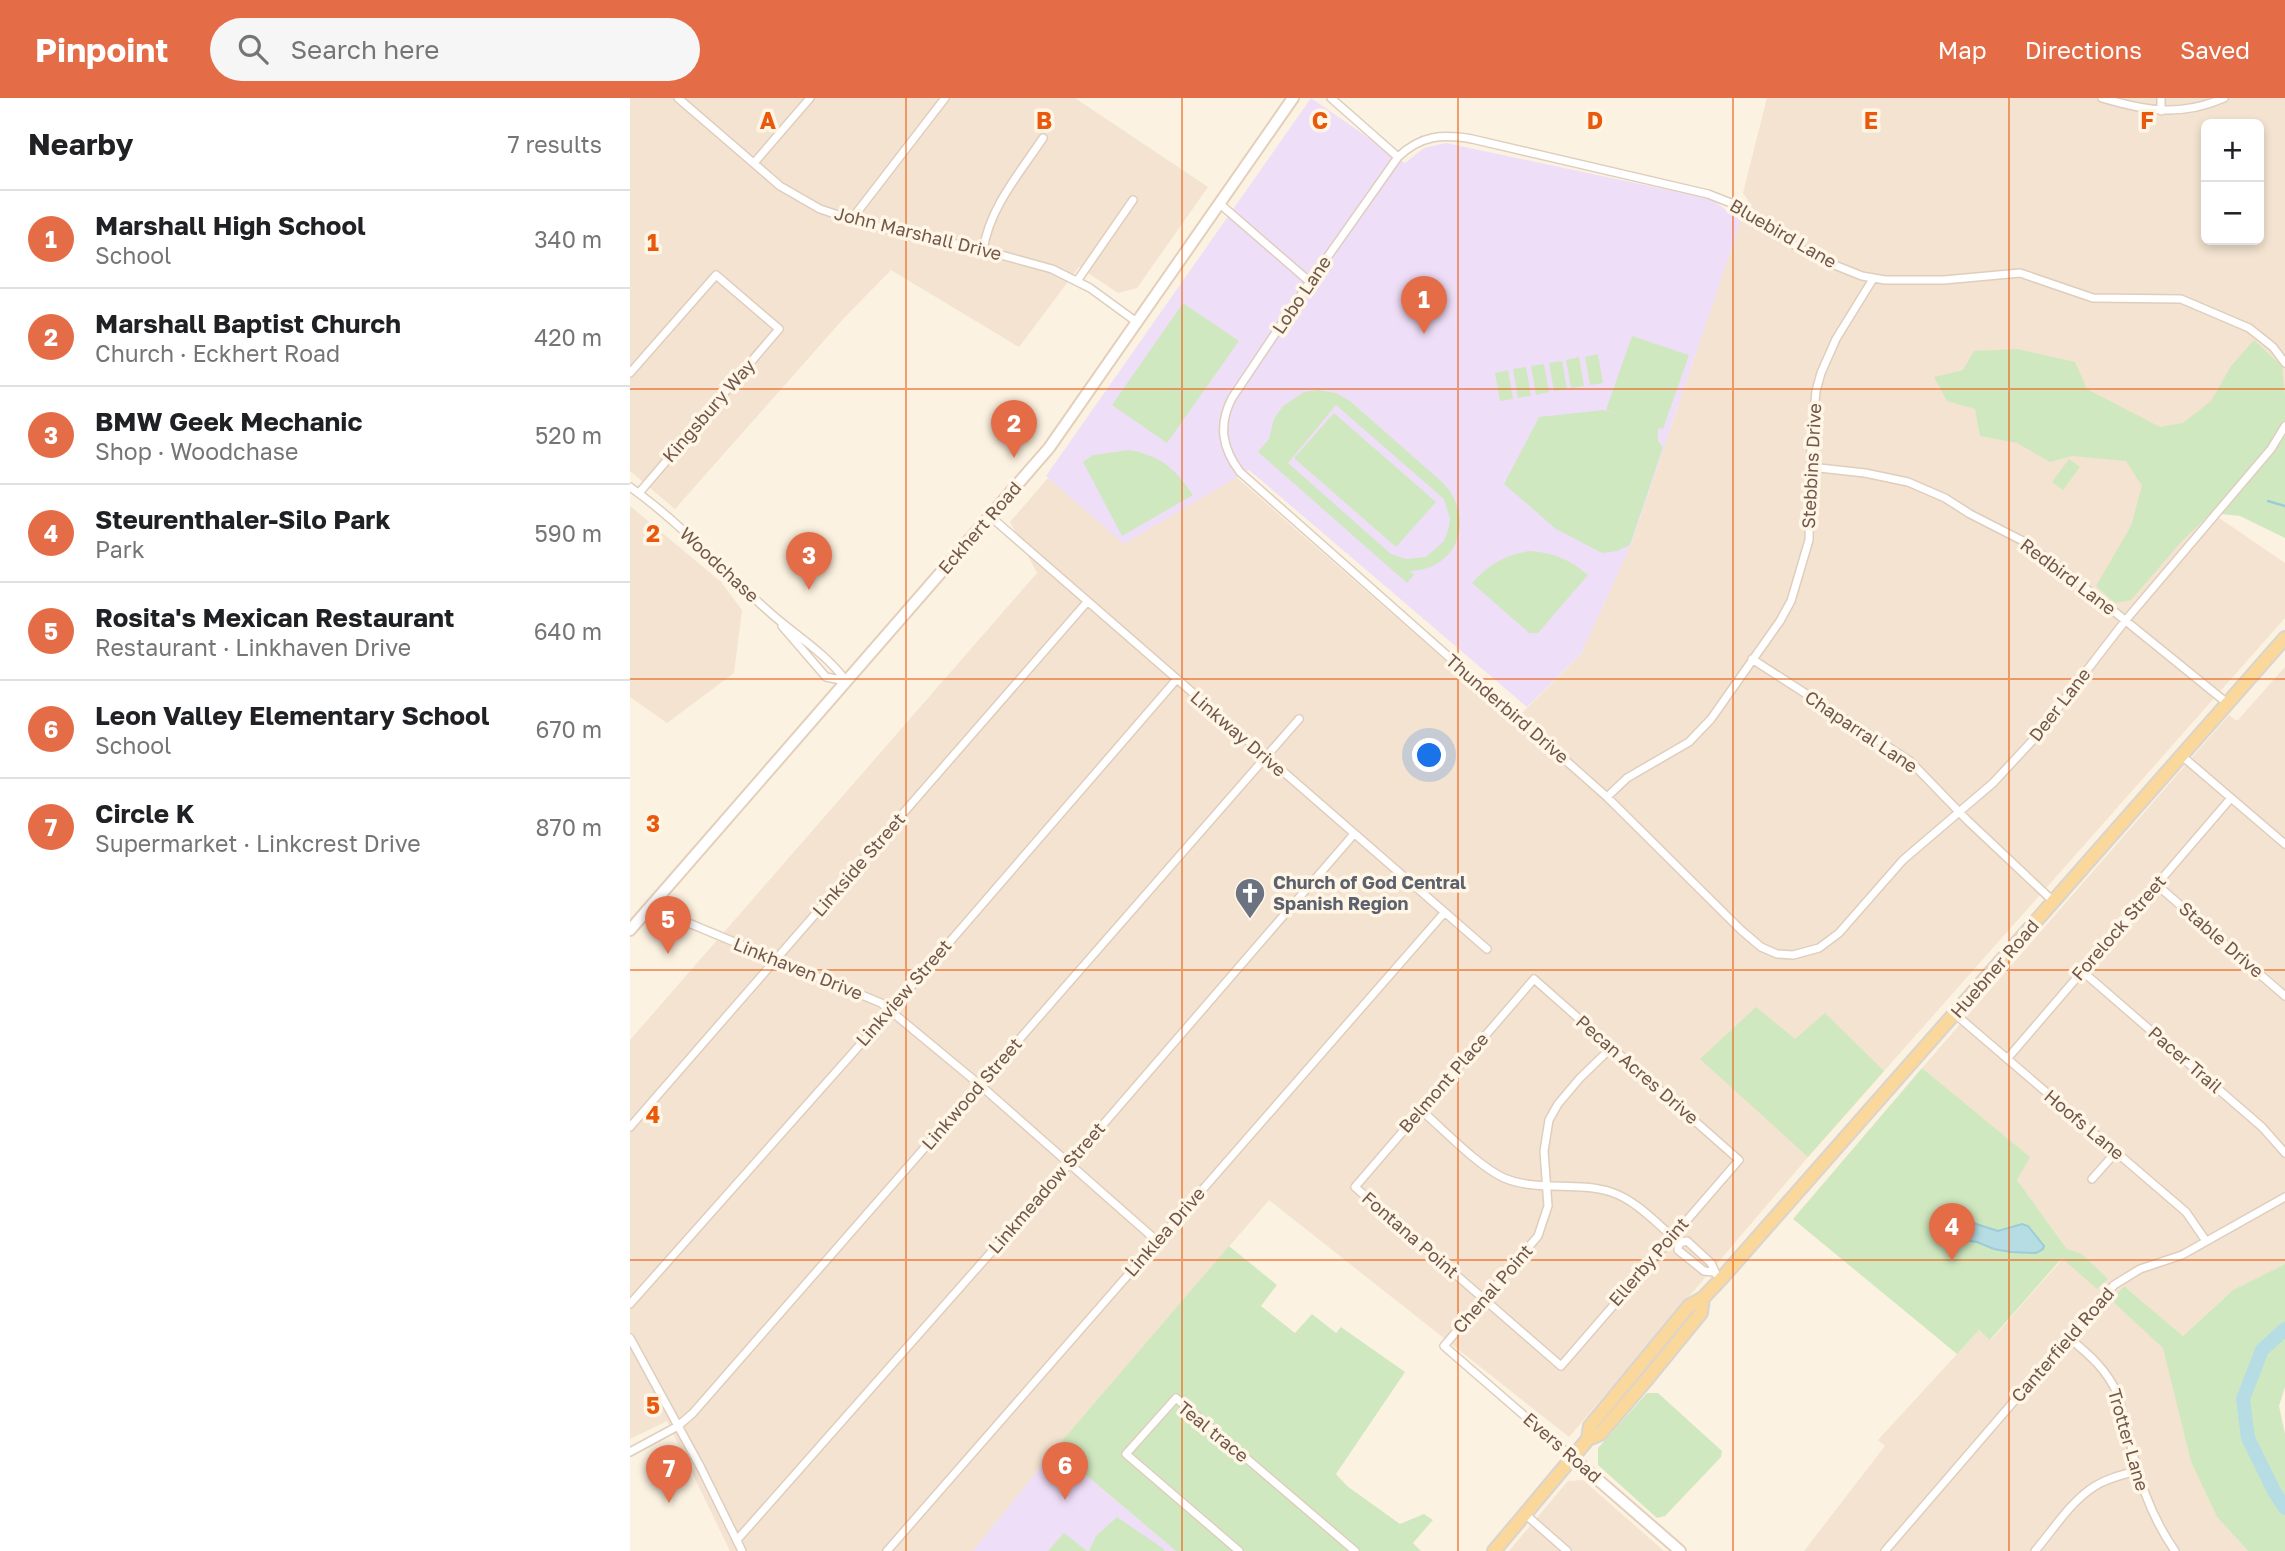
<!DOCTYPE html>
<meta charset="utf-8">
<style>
body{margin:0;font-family:"Golos Text",sans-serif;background:#f6f6f6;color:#202124}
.controls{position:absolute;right:21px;top:21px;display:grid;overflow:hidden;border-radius:10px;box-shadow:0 4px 10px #0003}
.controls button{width:63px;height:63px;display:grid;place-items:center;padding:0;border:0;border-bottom:2px solid #e0e0e0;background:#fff;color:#202124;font:35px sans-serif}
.you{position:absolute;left:800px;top:658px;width:24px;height:24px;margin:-18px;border:5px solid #fff;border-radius:50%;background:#1a73e8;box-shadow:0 0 0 10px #1a73e833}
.badge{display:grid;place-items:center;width:46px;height:46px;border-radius:50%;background:#e46d48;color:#fff;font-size:23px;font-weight:700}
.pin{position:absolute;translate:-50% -58px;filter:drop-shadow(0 2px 4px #0008)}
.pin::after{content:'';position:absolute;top:37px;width:24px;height:21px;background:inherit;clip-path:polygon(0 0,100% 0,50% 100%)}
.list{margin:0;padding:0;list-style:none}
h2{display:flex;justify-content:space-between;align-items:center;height:91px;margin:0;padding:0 28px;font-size:30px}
h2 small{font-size:23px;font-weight:400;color:#757577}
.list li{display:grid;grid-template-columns:46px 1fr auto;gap:21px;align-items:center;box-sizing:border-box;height:98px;padding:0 28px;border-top:2px solid #e0e0e0}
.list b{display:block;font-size:26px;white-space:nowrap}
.list p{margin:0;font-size:23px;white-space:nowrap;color:#757577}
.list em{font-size:23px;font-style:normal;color:#757577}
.icon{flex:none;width:38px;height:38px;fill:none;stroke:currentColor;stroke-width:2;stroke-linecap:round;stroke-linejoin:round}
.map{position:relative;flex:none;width:1655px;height:1453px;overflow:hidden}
header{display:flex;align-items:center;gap:42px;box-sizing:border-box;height:98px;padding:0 35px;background:#e46d48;color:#fff}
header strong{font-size:33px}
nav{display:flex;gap:38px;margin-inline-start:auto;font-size:24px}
.search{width:490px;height:63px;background:#f6f6f6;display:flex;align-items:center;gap:18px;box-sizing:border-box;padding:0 24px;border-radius:38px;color:#757577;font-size:26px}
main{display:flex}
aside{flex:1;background:#fff}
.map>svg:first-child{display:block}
</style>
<header>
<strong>Pinpoint</strong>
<div class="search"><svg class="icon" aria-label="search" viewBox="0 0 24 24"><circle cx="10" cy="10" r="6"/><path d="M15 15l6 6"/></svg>Search here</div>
<nav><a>Map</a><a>Directions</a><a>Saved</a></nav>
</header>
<main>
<aside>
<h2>Nearby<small>7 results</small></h2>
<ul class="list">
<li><span class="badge">1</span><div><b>Marshall High School</b><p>School</p></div><em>340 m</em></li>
<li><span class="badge">2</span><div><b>Marshall Baptist Church</b><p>Church · Eckhert Road</p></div><em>420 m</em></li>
<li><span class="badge">3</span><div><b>BMW Geek Mechanic</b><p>Shop · Woodchase</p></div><em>520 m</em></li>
<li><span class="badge">4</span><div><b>Steurenthaler-Silo Park</b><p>Park</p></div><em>590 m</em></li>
<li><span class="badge">5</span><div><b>Rosita's Mexican Restaurant</b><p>Restaurant · Linkhaven Drive</p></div><em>640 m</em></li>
<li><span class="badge">6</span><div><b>Leon Valley Elementary School</b><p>School</p></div><em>670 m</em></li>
<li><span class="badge">7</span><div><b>Circle K</b><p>Supermarket · Linkcrest Drive</p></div><em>870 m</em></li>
</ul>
</aside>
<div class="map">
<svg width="1655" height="1453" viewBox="0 0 1655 1453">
<rect width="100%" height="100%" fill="#fcf2e1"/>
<path fill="#f3e3d0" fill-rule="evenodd" d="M0,0H445L578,89L507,190L488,195L449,169L389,249L261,172L214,220L45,411L0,373Z
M1137,0H1655V297L1582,415L1655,465V520L1178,1059L939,1339L639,1102L425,1351L343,1453H100L37,1323L0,1341V942L407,475L380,424L418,380L494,445L606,379L884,623L951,556L1001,447L1118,102L1113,95ZM1576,26H1629V142H1576Z
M0,408L91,484L112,512L104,575L37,625L0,599Z
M1655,569V1166L1603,1192L1553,1238L1494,1188L1481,1202L1534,1250L1561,1364L1587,1419L1618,1453H1174L1255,1348L1248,1342L1349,1232L1361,1242L1429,1165L1437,1151L1387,1082L1399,1059L1292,970L1599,617L1607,623Z
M953,1382L1034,1453H879L938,1383Z"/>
<path fill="#efdef8" d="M681,0L775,65L794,50L816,45L1081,101L1111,123L1001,447L951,556L897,609L619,372L494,446L416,378Z
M425,1351L546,1453H343Z"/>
<path fill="#d0e8c0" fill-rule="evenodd" d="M553,205L609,243L537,345L482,307Z
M1002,238L1059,257L1033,331L1028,330V343L1033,349L1000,447L987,453L972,455L926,431L874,386L909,319L974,312L991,318L976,312Z
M1624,242L1652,268L1655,297V440L1610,418L1581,415L1552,443L1501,502L1485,505L1466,488L1501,428L1512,388L1496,363L1442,358L1420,364L1387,345L1350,338L1345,311L1317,303L1304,279L1333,272L1344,253L1387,251L1445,264L1457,291L1530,329L1553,325L1581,303L1601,268Z
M968,256L973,285L960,287L955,259Z
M949,259L954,288L941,290L936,262Z
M932,263L937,291L924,293L919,265Z
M914,266L919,294L906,297L901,268Z
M896,269L901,298L888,300L883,271Z
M878,272L883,301L870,303L865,275Z
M688,292L706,295L720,303L812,384C846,418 830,471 780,473L784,477L777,485L628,354L639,341L644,321L653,308L674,294ZM706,307L814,401L820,421L819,429L814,443L796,459L776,461L761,456L658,365Z
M704,315L806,404L766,449L664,360Z
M500,352C533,359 544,370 563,397L492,438L453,364L463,357Z
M1439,361L1450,369L1433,392L1422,384Z
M899,453C922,454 941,462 958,477L908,535H899L842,485C858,467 875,457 899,453Z
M1126,909L1165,941L1195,915L1254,973L1178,1059L1070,961Z
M1292,970L1400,1059L1387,1082L1437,1151L1452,1156L1478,1181L1467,1191L1432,1160L1360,1242L1349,1232L1327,1256L1163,1121Z
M599,1148L647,1187L631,1208L665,1235L682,1216L706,1235L711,1229L775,1274L706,1376L717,1388L770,1426L794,1416L803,1422L783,1445L791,1453H546L425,1351Z
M1655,1166V1289L1649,1308L1655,1336V1453H1618L1587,1419L1561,1364L1533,1250L1481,1202L1494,1188L1553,1238L1603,1192Z
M1017,1295H1028L1092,1353L1091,1359L1035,1418L1027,1420L968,1367V1350Z
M487,1419L534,1451V1453H459L466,1438Z
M434,1435L457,1453H418Z"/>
<path fill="#b6dde4" stroke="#9dccd6" stroke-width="2" d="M1327,1116L1346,1126L1368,1133L1392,1126L1398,1128L1414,1148L1413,1151L1406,1155L1381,1154L1364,1151L1347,1144L1309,1139L1308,1130L1316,1120Z"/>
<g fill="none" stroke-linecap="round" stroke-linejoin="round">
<path stroke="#9dccd6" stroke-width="2.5" d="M1638,403L1655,408"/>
<path stroke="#b6dde4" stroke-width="14" d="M1655,1231L1632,1252L1613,1301L1618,1340L1644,1393L1655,1410"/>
<g stroke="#dfcebd" stroke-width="10">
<path id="minor" d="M48,0L150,88L190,111L235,126L353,152L422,171L460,190L508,225
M701,0L768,59
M1472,0C1516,13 1550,19 1594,0
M1531,13V0
M124,65L180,0
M590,106L680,184
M221,122L315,0
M353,152C360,109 389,76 413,40
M447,183L503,102
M1655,265L1643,249L1619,230L1551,201L1463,200L1390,175L1314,182H1255L1232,178L1192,162L1164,147L1127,119L1106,107L1078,96L842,41C812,36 791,37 768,59L677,188L602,300C588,327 592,350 610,374L977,699L1111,832L1131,849L1147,856L1163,857L1189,850L1209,835L1273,762L1363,685L1403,642L1495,523L1641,351L1655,328
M0,275L86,177L149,231L9,395
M1180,369L1235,375L1278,384L1315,400L1340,416L1393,443L1438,476L1597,605
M0,389C50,424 91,471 136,511C163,536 194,553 216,583
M361,419L857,851
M152,528L196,579L216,583
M1122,561L1280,663L1337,722L1424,804
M1552,658L1655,746
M977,699L997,680L1059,644L1081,621L1150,523L1161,503L1179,442L1181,345L1186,293L1191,275L1206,241L1243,181
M1527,787L1655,898
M20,809L251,905L350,987L527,1143
M1452,873L1632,1029L1655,1055
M904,881L1109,1062L931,1268L725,1089Z
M1325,916L1556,1114L1576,1143
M1377,961L1601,700
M791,1012C814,1032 848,1068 874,1080C907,1094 947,1083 981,1094C1005,1102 1023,1122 1042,1138L1049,1145L1048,1152L1074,1173L1083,1174
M0,1029L457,504
M1462,1081L1486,1054
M1049,1145L1057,1143L1081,1165L1086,1176
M0,1206L260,913L546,582
M0,1240L71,1370L112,1453
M1439,1240C1460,1257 1477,1272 1488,1297C1504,1355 1509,1401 1545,1453
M0,1354L48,1328L63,1315L669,621
M943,1360L814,1248L908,1138L918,1108L914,1053L919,1022L928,1006L950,980L981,950
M895,1416L937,1453
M107,1442L439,1066L724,736
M257,1453L814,815
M609,1453L496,1356L546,1300L725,1453
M1255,1453L1484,1187L1510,1171L1552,1157L1655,1099
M1405,1453C1423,1432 1441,1403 1465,1388C1478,1380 1492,1377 1507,1373"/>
</g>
<g stroke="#e4cfbb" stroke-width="14">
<path id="secondary" d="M0,832L419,350L663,0
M943,1360L1050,1453"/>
</g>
<g stroke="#dad4d0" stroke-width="16">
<path id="primary" d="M958,1341L960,1328L1059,1208L1073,1200L1091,1181L1655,540
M864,1453L958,1341L970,1336L1018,1280L1071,1215L1073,1200"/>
</g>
<use href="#minor" stroke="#fff" stroke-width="7"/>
<use href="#secondary" stroke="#fff" stroke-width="10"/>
<use href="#primary" stroke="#fad79a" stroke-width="12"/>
</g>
<path fill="none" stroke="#e8590c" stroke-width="2" stroke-opacity="0.55" d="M276,0V1453M552,0V1453M828,0V1453M1103,0V1453M1379,0V1453M0,291H1655M0,581H1655M0,872H1655M0,1162H1655"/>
<defs>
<g id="church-pin" transform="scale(1.575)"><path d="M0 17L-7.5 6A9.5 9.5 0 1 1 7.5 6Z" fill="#6b7280" stroke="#fff6e7"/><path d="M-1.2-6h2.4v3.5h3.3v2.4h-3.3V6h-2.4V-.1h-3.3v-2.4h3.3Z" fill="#fff"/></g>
</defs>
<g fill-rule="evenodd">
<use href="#church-pin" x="620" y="795"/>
</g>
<g text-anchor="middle" stroke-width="7" stroke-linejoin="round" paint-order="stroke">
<g font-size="18" fill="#725849" stroke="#fff6e7">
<text transform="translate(288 136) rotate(14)" y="6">John Marshall Drive</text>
<text transform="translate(1153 136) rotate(30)" y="6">Bluebird Lane</text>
<text transform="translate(672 197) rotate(-56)" y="6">Lobo Lane</text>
<text transform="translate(79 313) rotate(-49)" y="6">Kingsbury Way</text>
<text transform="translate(1182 368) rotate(-87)" y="6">Stebbins Drive</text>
<text transform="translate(350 430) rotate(-49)" y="6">Eckhert Road</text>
<text transform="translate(89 467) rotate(43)" y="6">Woodchase</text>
<text transform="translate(1438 479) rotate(37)" y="6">Redbird Lane</text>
<text transform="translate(1430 607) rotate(-52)" y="6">Deer Lane</text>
<text transform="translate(877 611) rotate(41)" y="6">Thunderbird Drive</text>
<text transform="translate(1231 634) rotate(34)" y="6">Chaparral Lane</text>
<text transform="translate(608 636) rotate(41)" y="6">Linkway Drive</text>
<text transform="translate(229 767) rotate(-49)" y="6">Linkside Street</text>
<text transform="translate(1489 830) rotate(-49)" y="6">Forelock Street</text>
<text transform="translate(1591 842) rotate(41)" y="6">Stable Drive</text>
<text transform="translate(168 871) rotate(22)" y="6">Linkhaven Drive</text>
<text transform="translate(1365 871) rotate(-49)" y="6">Huebner Road</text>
<text transform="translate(274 895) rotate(-49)" y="6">Linkview Street</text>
<text transform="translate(1555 962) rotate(41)" y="6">Pacer Trail</text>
<text transform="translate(1007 972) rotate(41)" y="6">Pecan Acres Drive</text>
<text transform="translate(814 985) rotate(-49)" y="6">Belmont Place</text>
<text transform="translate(342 996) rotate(-49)" y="6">Linkwood Street</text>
<text transform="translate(1454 1027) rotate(40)" y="6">Hoofs Lane</text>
<text transform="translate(417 1090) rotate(-49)" y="6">Linkmeadow Street</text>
<text transform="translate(535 1134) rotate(-49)" y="6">Linklea Drive</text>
<text transform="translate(780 1137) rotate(41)" y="6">Fontana Point</text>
<text transform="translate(1019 1164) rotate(-49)" y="6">Ellerby Point</text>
<text transform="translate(863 1191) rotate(-49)" y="6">Chenal Point</text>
<text transform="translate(1433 1247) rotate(-49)" y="6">Canterfield Road</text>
<text transform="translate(583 1334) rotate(39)" y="6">Teal trace</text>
<text transform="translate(1498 1342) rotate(74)" y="6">Trotter Lane</text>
<text transform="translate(932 1350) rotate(41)" y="6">Evers Road</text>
</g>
<g font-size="18" font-weight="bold" fill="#5b616d" stroke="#fff6e7" text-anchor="start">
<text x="643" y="791">Church of God Central<tspan x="643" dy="21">Spanish Region</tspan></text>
</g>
</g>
<g font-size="23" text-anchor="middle" font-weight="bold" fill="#e8590c" stroke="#fff6e7" stroke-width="7" stroke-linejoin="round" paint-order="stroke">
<text x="138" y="31">A</text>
<text x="414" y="31">B</text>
<text x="690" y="31">C</text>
<text x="965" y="31">D</text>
<text x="1241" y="31">E</text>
<text x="1517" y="31">F</text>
<text x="23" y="153">1</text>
<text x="23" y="444">2</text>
<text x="23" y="734">3</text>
<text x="23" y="1025">4</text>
<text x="23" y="1316">5</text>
</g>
</svg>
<div class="controls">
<button>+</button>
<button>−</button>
</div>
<div class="you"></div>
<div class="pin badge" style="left:794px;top:236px">1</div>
<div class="pin badge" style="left:384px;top:360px">2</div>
<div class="pin badge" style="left:179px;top:492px">3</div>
<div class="pin badge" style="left:1322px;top:1163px">4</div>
<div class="pin badge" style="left:38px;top:856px">5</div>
<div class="pin badge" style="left:435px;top:1402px">6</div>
<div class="pin badge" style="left:39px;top:1405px">7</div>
</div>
</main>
